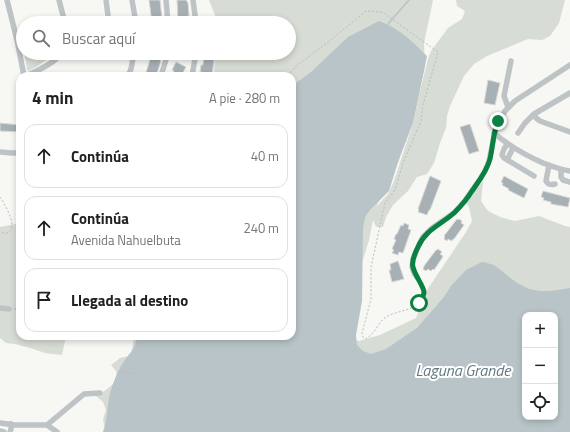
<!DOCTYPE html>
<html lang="es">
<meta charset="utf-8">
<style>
body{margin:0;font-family:"Titillium Web",sans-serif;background:#f6f6f6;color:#202124}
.controls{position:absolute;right:12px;bottom:12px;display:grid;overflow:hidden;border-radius:8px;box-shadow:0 2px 6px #0003}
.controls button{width:36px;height:36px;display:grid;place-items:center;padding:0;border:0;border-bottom:1px solid #e0e0e0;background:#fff;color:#202124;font:20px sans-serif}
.stop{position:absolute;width:12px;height:12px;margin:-9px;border:3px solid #0b8043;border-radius:50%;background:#fff}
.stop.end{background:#0b8043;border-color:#fff;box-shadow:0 1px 4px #0008}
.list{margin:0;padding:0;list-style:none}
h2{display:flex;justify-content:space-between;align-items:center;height:52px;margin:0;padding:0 16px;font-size:17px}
h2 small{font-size:13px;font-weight:400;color:#757577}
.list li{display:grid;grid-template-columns:26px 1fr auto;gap:12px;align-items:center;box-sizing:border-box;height:64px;margin:0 8px 8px;padding:0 8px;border:1px solid #e0e0e0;border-radius:12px}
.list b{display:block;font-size:15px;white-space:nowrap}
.list p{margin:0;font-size:13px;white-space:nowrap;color:#757577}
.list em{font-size:13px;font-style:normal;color:#757577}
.icon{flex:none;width:22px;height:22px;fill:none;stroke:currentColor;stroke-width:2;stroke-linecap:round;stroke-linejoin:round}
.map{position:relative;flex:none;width:570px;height:432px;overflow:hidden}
.search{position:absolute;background:#fff;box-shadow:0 2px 6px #0003;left:16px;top:16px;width:280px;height:44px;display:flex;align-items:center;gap:10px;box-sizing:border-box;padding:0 14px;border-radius:22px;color:#757577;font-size:15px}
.panel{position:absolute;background:#fff;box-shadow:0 2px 6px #0003;left:16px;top:72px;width:280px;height:268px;border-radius:12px}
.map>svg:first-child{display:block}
</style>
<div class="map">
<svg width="570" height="432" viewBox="0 0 570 432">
<rect width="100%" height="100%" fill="#f7f7f4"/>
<path fill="#d7dcd4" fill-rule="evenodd" d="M209,0H433L424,43L425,67L410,129L398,163L379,200L377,206L388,194L394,181L413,123L419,95L428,59L431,51L448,28L462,19L465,11L457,6L456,0H565L559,23L550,36L542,40L528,39L487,56L474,64L464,76L450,106L447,116L446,128L440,143L434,163L427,174L417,177L408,191L393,205L386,217L383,227H376L373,220L369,240L357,279L348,339L359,341L380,335L416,318L420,308L417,305L466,232L472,221L469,207L466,202L483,181L481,201L488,211L500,217L515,221L539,216L565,226L570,227V432H103L105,429L103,419L106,410L103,402L96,396C104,392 110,386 117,381L116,371L111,365L120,358L129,356L132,351L134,336H292V76H214L215,53H289V23H216V18ZM525,315H555V417H525Z
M24,53H56L36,67L28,71L27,69Z
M20,223V336H66L62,355L45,353L30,348L15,344L6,343L0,338V227Z"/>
<path fill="#b8c4c8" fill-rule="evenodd" d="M379,21C401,29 411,41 427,56L413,123L399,159L389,191L370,210L365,217L363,228L362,301L356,335L357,345L363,351L371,354L386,349L411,332L417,328L444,297L451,286L466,270L482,262L487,263L494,265L517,283L529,289L540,291H551L570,288V432H103C107,421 107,409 109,398C111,388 116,375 121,366C127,355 136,350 137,336H292V86L311,72L348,37ZM525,315H555V417H525Z"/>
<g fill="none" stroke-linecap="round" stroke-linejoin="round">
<path stroke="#b8c4c8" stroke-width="1.5" d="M388,24L409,0"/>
</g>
<path fill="#a7b0b5" stroke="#d9d9d7" d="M149,0H160L162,19L161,20V22L152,23Z
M177,0H186L188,3L189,16H187V21H178Z
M151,53H162L160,64L156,76H145L149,63Z
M205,53H215L212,76H201L202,72H200L201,65H203L204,55H205Z
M176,62L186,67L181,76H171L174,71L172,70Z
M488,80L500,83L495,105L484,103Z
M0,123L20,125V132L0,131Z
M470,124L479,151L469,154L460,127Z
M430,176L441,181L430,210H429L427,215L418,212L419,210L418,209Z
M504,176L528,189L524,198L508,190L509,189L502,185L503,183L501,182Z
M543,191L570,198L568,207L551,204V202L543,200L544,198L541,197Z
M457,219L458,220L459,219L462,221L461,223L464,225L454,239H453L452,241L448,239L447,241L444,239L445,237L444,236Z
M404,223L409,225L408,229L411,230L403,253L399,252L398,255L392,253L394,250L392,249L396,240L394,239L396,234H397L401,225L403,226Z
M438,249L442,252L440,254L443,256L442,258L434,270L433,269L431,271L428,269L426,271L423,269L424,267V266L436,250H437Z
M398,261L404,279L392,282L389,270H391L390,264Z"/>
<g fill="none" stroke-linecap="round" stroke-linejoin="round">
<path stroke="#b9bcbe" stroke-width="1" stroke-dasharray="2 2" stroke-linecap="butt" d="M288,76L296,66L327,43L366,11L382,12L438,52L423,105L421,121L403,163L395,190L385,203L371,267V299L362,333L363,337L365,339C375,335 377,323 386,317C398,310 415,311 422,299C423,295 425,293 424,290C423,287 421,284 419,281
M0,197C4,203 18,226 9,232C7,234 3,233 0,232
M14,309H20
M118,372L140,374"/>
<path stroke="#bec3c6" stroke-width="5.5" d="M7,0L17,40L24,76
M59,0L65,23
M106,0L109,23
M132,0L136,23
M166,0L168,23
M193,0L196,23
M26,76C39,70 53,64 62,53
M128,76L131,69L134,53
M161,76L168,53
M192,76L196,53
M508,107L504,96L511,61
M534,114L536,118L540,121L570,132
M494,133C509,146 525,155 543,163C551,166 561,170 570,171
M518,133L525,123L534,114L570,93
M507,144L504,149L502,155L504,158L534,176
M0,152L12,153H20
M507,160L513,148
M549,165L546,181C548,185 551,185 555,184
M561,170V177L563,180L570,182
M417,277L414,273L412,267L413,259L418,247L423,237L432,228L454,213L464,202L480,179L485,171L489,161L496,127L505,111L515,101L570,65
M0,308L9,309
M0,423L15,425H47
M0,431L4,432
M10,432L11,429V424
M57,432L47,425L84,394L100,393"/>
</g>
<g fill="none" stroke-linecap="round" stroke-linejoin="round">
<path stroke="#0b8043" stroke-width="5" d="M419,303C421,300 424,296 424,292C424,289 422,287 421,284C412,268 409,265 418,247C426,229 441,225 455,212C461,206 467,199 472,191C479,181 487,171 490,159C493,146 493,133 498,121"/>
</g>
<g text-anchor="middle" stroke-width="4" stroke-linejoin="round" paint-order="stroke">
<g font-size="16" font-style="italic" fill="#637980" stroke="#fff">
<text x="463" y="376">Laguna Grande</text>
</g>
</g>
</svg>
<div class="controls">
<button>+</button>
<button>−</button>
<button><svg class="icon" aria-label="locate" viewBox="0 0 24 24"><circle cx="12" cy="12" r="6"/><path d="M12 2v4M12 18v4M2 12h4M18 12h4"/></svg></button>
</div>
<div class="stop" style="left:419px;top:303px"></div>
<div class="stop end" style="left:498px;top:121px"></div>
<div class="search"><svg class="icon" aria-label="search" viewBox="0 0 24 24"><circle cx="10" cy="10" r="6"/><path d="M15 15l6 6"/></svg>Buscar aquí</div>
<section class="panel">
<h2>4 min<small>A pie · 280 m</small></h2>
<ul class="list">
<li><svg class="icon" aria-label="ahead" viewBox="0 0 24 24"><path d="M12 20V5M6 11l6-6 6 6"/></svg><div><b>Continúa</b></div><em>40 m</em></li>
<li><svg class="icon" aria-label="ahead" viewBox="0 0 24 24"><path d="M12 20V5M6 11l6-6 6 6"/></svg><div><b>Continúa</b><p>Avenida Nahuelbuta</p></div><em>240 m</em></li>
<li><svg class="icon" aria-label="arrive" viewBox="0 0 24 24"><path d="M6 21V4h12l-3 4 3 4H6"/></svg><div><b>Llegada al destino</b></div></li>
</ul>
</section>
</div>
